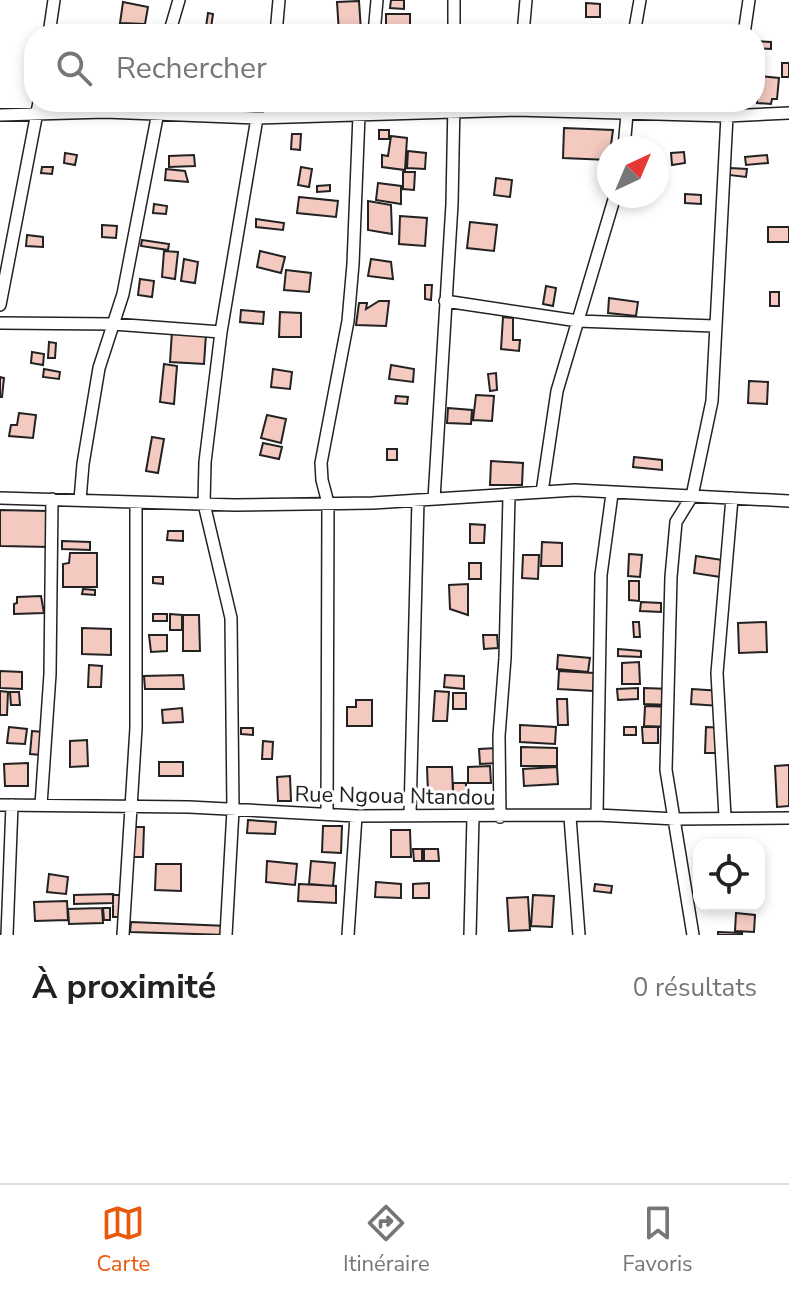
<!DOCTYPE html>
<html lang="fr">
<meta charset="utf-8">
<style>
body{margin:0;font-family:"Nunito Sans",sans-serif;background:#f6f6f6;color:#222}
.controls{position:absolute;right:24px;bottom:24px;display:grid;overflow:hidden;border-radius:16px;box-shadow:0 4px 12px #0003}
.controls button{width:72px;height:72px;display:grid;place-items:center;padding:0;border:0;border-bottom:2px solid #e0e0e0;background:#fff;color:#222;font:40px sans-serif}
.compass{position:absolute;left:597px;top:136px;width:72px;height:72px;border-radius:50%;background:#fff;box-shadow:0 4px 12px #0003;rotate:44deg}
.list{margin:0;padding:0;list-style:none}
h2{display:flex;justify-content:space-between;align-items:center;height:104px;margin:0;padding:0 32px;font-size:34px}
h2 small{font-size:26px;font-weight:400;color:#767676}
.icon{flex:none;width:44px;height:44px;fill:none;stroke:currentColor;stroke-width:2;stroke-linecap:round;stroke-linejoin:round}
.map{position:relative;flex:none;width:789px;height:935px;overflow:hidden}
.search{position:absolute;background:#fff;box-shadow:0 4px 12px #0003;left:24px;right:24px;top:24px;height:88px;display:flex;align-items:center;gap:20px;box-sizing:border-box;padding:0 28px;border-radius:32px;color:#767676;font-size:30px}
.sheet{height:248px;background:#fff}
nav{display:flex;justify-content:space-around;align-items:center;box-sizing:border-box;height:112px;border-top:2px solid #e0e0e0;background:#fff;font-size:22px;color:#767676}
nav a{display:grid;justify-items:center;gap:4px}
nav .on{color:#ea580c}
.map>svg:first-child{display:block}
</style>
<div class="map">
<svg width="789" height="935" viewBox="0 0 789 935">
<rect width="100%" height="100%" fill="#fff"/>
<path fill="#f3c9c0" stroke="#222" stroke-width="2" d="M391,0H404V9L390,8Z
M359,1L361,31L339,33L337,2Z
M123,2L148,7L145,24L120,23Z
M586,3L600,4V17H586Z
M208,13L213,14L211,28L206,27Z
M386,14H410V32L386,31Z
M468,30L496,31V34H468Z
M755,41L771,42V49L755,48Z
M782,63H789V77H782Z
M759,76L779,78L777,99H772L771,104L757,103Z
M553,102H569V106H553Z
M564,128L613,130L609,160L563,158Z
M379,130H389V139H379Z
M292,134H301L300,150L291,149Z
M391,136L407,138L405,170L382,167V155L388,156Z
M408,151L426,153L425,169L407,168Z
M684,152L685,163L672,165L671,153Z
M65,153L77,155L75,165L64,163Z
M194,155L195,166L169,167V156Z
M767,155L768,163L746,165L745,157Z
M42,167H53L52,174L41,173Z
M301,167L312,169L309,187L298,185Z
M730,168L747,169L746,177L729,175Z
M166,169L185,171L188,182L165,180Z
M403,172H415L414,190L403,189Z
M496,178L512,180L510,197L494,195Z
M378,183L401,186V204L376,200Z
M330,185V191L317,192V186Z
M685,194L701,195V204L685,203Z
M299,197L338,201L336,217L297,213Z
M368,201L391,205L392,234L368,230Z
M154,204L167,206L166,214L153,213Z
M400,216L427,218L425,246L399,244Z
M256,219L284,223L283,230L256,227Z
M470,222L497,225L494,251L467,248Z
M102,225L117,226L116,238L102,237Z
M768,227H789V242H768Z
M27,235L43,237V247L26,246Z
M142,240L169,244L168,250L141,246Z
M164,251L178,252L175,279L162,277Z
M260,251L285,257L281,273L257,267Z
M184,259L198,262L195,283L181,281Z
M371,259L391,262L393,279L368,276Z
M286,270L311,273L309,292L284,290Z
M140,279L154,281L152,297L138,295Z
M425,285H432L431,300L425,299Z
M546,286L556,288L553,306L543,304Z
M770,292H779V306H770Z
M609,298L638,302L636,316L608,313Z
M379,301H389L386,326L356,325L359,303H367L366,309Z
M241,310L264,312L263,324L240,322Z
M280,312L301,313V337H279Z
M503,317L513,318V340H520L519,351L501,349Z
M172,331L206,334L204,364L170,362Z
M49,342L56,343L55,358H48Z
M32,352L44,354L43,365L31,363Z
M164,364L177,366L174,404L160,402Z
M391,365L414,369L413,382L389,379Z
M44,369L60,372L59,379L43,377Z
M273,369L292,372L290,389L271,387Z
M496,373L497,390L490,391L488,374Z
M0,377L4,378L2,397H0Z
M749,381L768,382L767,404L748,403Z
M476,395L494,396L492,421L473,420Z
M396,396L408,397L407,404L395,403Z
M448,408L472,410L471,424L447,423Z
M19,413L36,415L33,438L9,436L11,425H17Z
M267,415L286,419L281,443L261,438Z
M152,437L164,439L158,473L146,471Z
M263,443L282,447L279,459L260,455Z
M387,449H397V460H387Z
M634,457L662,460V470L633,467Z
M491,461L523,463L522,485H490Z
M0,510L49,511V547L0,546Z
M470,524L485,525L484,543H470Z
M168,531H183V541L167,540Z
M62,541L90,542V550L62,549Z
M542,542L562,543V566H541Z
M70,553H97V587H63V564L69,563Z
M629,554L642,555L640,577L628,576Z
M523,555H539L538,579L522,578Z
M696,556L729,561L727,578L694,573Z
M469,563H481V579H469Z
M153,577H163V584L153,583Z
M629,581H639V601L629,600Z
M468,584V615L450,609L449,585Z
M83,589L95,590V595L82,594Z
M41,596L44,613L14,614V604L17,603V597Z
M641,602L661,603V612L640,611Z
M153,614H167V621H153Z
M170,614L182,615V630H170Z
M183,615H199L200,651H183Z
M633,622H639L640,637H634Z
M766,622L767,652L739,653L738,623Z
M82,628L111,629V655L82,654Z
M149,635H167V651L151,652Z
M483,635H497L498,648L484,649Z
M618,649L641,651V657L618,656Z
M558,655L590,658L588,672L557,669Z
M639,662L640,684H622V663Z
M89,665L102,666L101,687H88Z
M0,671L22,672V689L0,688Z
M559,671L594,673L593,691L558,689Z
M183,675L184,689H145L144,676Z
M445,675L464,676V689L444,687Z
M638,688V699L618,700L617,689Z
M644,688L670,689V705L644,704Z
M692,689L721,691L720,706L691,704Z
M0,691L8,692L7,715H0Z
M435,691L449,692L447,721H433Z
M10,692H19L20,705H11Z
M453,693H466V709H453Z
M557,699H567L568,725H558Z
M356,700H372V726H347V707H356Z
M645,706L672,707L671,727L644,726Z
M182,708L183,722L163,723L162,710Z
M520,725L556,727L555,744L520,742Z
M9,727L27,729L25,744L7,743Z
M624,727H636V735H624Z
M642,727H658V743H643Z
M706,727L726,728L725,753H705Z
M241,728H253V735L241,734Z
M32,731L43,732L41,755L30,754Z
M87,740L88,766L70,767V741Z
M263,741L273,742L272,759H262Z
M521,747L557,748V766H521Z
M497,748L498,763L480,764L479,749Z
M159,762H183V776H159Z
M28,763V786H5L4,764Z
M789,765V806L777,807L775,766Z
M490,766L491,783H468V767Z
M427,767H452L453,793H428Z
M557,767L558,784L524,786L523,769Z
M290,776L291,801H278L277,777Z
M453,783H466V801H453Z
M248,820L276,822L275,834L247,833Z
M323,826H342L341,853L322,852Z
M133,827H144L143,857H133Z
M391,830H410L411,857H391Z
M413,849H422V861H414Z
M424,849H438L439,861H424Z
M267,861L297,864L295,885L266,882Z
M311,861L335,863L333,886L309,884Z
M156,864H181V891L155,890Z
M49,874L68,877L66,894L47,892Z
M376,882L401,884V898L375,897Z
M429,883V898H413V884Z
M299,884L336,886V903L298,901Z
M595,884L612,886L611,893L594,891Z
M113,894V903L74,904V895Z
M113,895H120V917H113Z
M533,895L554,896L552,927L531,926Z
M528,897L530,930L509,931L507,898Z
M67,901L68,920L35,921L34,902Z
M102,908L103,923L69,924L68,909Z
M103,908H110V920H104Z
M736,913L755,915L754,932L735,931Z
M131,922L228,926V935L130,932Z
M718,932L742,933V935H718Z"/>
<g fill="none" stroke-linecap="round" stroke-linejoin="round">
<g stroke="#222" stroke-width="14">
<path id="street" d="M454,0V34
M49,34L54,0
M169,34L179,0
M276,34L279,0
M374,34L377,0
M523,34L526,0
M634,34L640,0
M744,34L749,0
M0,115L105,112L257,118L516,110L727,116L789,113
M269,118L270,102
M624,148L628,102
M445,301L578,321L714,326
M0,305L39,102
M0,323L113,324L221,332
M542,492L557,391L615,196
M0,498L234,505L373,503L575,490L789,501
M434,499L452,204L454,102
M80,500L83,464L99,368L123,294L160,102
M0,805L189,807L356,816L597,815L676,819L789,818
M41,805L50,674L52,499
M327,814L328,503L322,480L321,463L348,321L353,264L359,115
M410,814L418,500
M597,815L601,575L612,494
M500,817L499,736L505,658L509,496
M570,817L579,935
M725,817L717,673L732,498
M7,935L12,805
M123,935L136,728V503
M226,935L233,810L231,618L204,504L205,462L221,332L257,118
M348,935L356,816
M470,935L473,817
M693,935L666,770L671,577L676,522L692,496L712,401L727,116L730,102"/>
</g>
<use href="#street" stroke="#fff" stroke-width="11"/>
</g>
<g text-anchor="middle" stroke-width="6" stroke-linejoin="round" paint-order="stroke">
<g font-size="22" fill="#222" stroke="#fff">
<text transform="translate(395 795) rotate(1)" y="8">Rue Ngoua Ntandou</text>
</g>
</g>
</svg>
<div class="controls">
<button><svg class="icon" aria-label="locate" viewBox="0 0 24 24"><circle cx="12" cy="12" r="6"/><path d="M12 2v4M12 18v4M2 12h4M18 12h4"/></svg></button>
</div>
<svg class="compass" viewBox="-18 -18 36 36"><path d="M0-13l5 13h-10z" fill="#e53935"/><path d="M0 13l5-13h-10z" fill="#767676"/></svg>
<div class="search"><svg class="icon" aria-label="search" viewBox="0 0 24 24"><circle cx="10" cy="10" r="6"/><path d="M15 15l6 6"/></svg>Rechercher</div>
</div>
<section class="sheet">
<h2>À proximité<small>0 résultats</small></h2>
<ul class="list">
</ul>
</section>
<nav>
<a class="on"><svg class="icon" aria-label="map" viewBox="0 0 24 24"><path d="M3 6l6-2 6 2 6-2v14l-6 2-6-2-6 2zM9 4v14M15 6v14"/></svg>Carte</a>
<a><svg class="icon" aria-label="directions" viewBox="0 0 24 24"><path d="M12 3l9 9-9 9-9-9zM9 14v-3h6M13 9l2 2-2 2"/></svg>Itinéraire</a>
<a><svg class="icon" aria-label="saved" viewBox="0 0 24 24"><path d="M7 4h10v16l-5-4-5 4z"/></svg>Favoris</a>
</nav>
